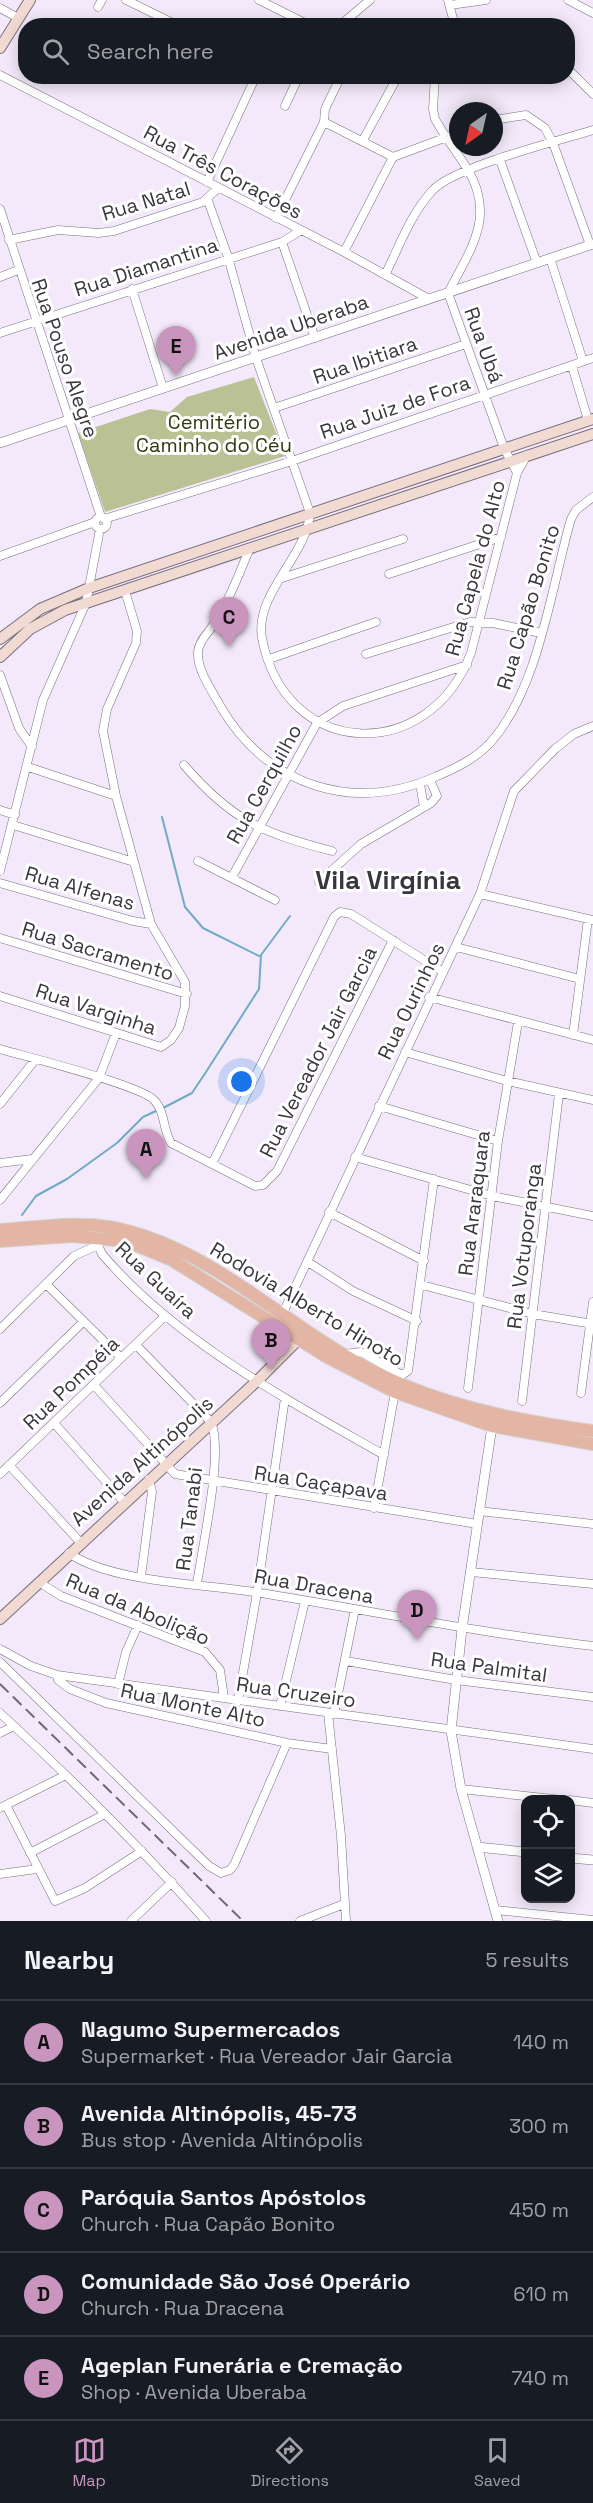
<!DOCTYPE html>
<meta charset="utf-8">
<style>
body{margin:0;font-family:"Space Grotesk",sans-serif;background:#20242c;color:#f1f3f6}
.controls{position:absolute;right:18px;bottom:18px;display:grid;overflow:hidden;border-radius:12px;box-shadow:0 3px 15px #0003}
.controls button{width:54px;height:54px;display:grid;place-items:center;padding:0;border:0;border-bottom:2px solid #363941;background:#171b24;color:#f1f3f6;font:30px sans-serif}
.compass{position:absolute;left:449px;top:102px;width:54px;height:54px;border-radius:50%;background:#171b24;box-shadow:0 3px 15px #0003;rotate:214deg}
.you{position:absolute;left:242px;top:1082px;width:21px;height:21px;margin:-15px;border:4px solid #fff;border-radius:50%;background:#1a73e8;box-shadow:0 0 0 9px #1a73e833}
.badge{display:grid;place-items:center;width:39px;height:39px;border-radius:50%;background:#c994be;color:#111;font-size:20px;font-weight:700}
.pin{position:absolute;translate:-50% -50px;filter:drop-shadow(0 2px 3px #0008)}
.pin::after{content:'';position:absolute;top:32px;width:21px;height:18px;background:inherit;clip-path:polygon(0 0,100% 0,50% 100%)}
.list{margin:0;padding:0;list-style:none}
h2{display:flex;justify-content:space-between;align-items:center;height:78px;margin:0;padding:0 24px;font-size:26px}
h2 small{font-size:20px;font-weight:400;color:#9ea1a6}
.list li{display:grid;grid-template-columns:39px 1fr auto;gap:18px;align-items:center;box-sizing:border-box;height:84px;padding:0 24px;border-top:2px solid #363941}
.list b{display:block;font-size:22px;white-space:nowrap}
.list p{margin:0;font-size:20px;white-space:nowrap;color:#9ea1a6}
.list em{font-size:20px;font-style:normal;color:#9ea1a6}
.icon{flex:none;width:33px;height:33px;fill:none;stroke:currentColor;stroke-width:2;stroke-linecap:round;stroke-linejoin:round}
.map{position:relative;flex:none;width:593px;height:1921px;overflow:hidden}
.search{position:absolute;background:#171b24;box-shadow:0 3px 15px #0003;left:18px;right:18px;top:18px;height:66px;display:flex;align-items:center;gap:15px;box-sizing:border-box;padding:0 21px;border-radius:24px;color:#9ea1a6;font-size:22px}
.sheet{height:498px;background:#171b24}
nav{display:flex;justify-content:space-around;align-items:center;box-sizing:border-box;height:84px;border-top:2px solid #363941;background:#171b24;font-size:16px;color:#9ea1a6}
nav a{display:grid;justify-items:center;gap:3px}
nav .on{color:#c994be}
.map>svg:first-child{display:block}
</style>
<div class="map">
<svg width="593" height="1921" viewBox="0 0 593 1921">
<rect width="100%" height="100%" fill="#f3e9fa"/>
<path fill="#bac194" d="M254,377L285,456L105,512L78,433L150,409L170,412L187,397Z"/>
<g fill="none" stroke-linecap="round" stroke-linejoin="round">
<path stroke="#71aac5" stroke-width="2" d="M162,817L185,907L203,928L259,956
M163,1108L192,1093L206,1072L259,989L261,955L290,916
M22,1215L36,1196L67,1179L117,1143L143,1117L158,1110"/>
<g stroke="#786f7e" stroke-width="9">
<path id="minor" d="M126,0L179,26
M259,0L311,26
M448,0L455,26
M568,0L593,13
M450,5L486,0
M98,7L102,0
M0,8L18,18
M334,26L345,21L370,0
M568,69L593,94
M0,75L344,252L429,299
M286,76L297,81
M435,76L433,109L435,119C445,137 457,152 468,170C496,217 470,250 448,293L504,448L517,473
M285,106L299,76
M494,120L526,115L545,128L553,143L590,245
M324,122L393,157
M363,140L398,76
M500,160L537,263
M207,182L256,76
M207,198L228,257L256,358L310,513C307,556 254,594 262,638C285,760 429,765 471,653L517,473L527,455
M0,209L101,517
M276,218L324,122L325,109L341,76
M9,240L58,230L99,233L114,231L203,202L218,188
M282,242L315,338
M344,252L393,157L458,133
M550,258L583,361
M385,275C399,247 411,213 433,190C454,167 558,141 593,130
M0,277L18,270
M132,289L163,388
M0,333L282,242L300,231
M572,366L588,420
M274,408L466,344
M95 523a6 6 0 1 1 12 0a6 6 0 1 1-12 0Z
M104,519L292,461L593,358
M249,550C237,579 227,606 209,631C203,638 197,646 198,655C198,672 214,694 222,709C269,786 353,814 437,776C456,768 475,759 490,743C539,689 551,588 571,519L576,510L593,497
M0,556L95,522
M389,574L501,537
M282,578L403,539
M366,654L470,622L493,623L541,633
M269,659L376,622
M0,675L19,728L32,747
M184,765C232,821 263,833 332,851
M28,767L116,796
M420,784L424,807
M0,810L15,815
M13,825L134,862
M198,861L275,900
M0,871L43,700L86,603L100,529
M232,877L317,723L343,706L467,665
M319,882L361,844L431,803L437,796L430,780
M0,883L133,921L151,924
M480,894L593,920
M0,938L187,994
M456,947L580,979
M0,996L161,1047L171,1040L179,1028L185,1006V982L151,924L116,796L103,731L107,709L136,643L137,631L125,591
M429,997L593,1040
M573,1035L588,919
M0,1049C27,1057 140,1085 154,1100C165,1111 163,1130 171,1143L255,1186L263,1185L277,1171L393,940
M405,1052L507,1081L593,1100
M0,1104L35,1060
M379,1106L498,1141
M355,1157L492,1196L593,1216
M0,1163L32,1159
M212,1164L334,917L340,912L351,914L443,972
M0,1200L99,1078L116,1033
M329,1212L424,1261
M101,1238L98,1245L102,1254C176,1341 286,1399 384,1455
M308,1262L353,1291L417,1321
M46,1284L121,1358
M422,1285L533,1314L593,1324
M282,1315L480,894L514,791L555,749L574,734L593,726
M0,1329L74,1256L98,1245
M136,1345L211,1422C224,1452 202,1548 197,1584
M345,1354L361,1352L402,1375L408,1371L434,1179
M94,1385L175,1474L477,1524
M468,1388L498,1141L518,1022
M581,1393L593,1302
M522,1401L559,1094
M0,1403L83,1322
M54,1423L125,1503
M9,1465L80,1542
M0,1474L164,1317
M374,1508L395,1392
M479,1511L593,1524
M69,1553C109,1582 203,1584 254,1592C367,1610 479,1633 593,1646
M471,1572L593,1584
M141,1577L152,1492L149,1479
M45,1586L61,1596L205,1652L220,1670L224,1698
M0,1649L31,1666L57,1675L593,1749
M346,1661L456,1680L593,1697
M0,1662L209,1866L221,1873L230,1870L234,1865L287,1743
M57,1675L58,1680L70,1689L106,1703L287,1743L332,1749
M118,1684L126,1652L138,1625
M238,1701L257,1593L285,1398
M280,1706L305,1601
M0,1713C72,1779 141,1848 206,1921
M328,1713L341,1836L346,1921
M334,1714L355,1609
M0,1733L14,1726
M461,1789L562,1800
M570,1800L593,1803
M6,1805L55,1901L85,1888L142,1851
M0,1808L64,1776
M30,1853L105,1814
M0,1874L37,1869
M495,1910L593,1920
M131,1921L172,1882
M300,1921L344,1904"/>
</g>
<g stroke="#786f7e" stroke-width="10">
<path id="tertiary" d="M0,443L593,244
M492,1426L462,1629L451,1731L461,1789L498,1921
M477,1847L526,1852
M570,1858L593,1860"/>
</g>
<g stroke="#786f7e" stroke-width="12">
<path id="secondary" d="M0,48L30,0
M0,639L40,609L89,588L593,419
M0,657L30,629L65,610L593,434
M0,1619L258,1380L299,1339L302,1333"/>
</g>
<g stroke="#d4d3d4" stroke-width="14">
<path id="primary" d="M0,1230C36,1228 73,1221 109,1227C209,1245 283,1325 371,1370C439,1405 517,1421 593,1431
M0,1241L73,1236L126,1241L172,1260L327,1357L395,1392L492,1426L593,1444"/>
</g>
<use href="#minor" stroke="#fff" stroke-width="8"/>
<use href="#tertiary" stroke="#fff" stroke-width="9"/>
<use href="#secondary" stroke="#f1dad2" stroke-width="10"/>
<use href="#primary" stroke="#e2b5a5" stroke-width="12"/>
<path stroke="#6e6872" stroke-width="2" stroke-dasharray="12 6" stroke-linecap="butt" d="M0,1684L243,1921"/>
</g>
<g text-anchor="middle" stroke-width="6" stroke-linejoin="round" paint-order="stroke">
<g font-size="20" fill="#3a363d" stroke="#fff">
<text transform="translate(223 172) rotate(28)" y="7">Rua Três Corações</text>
<text transform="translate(146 201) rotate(-17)" y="7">Rua Natal</text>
<text transform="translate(146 267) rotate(-18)" y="7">Rua Diamantina</text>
<text transform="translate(291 327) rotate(-19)" y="7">Avenida Uberaba</text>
<text transform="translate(484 345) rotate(70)" y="7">Rua Ubá</text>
<text transform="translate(65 358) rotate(71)" y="7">Rua Pouso Alegre</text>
<text transform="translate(365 360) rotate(-19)" y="7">Rua Ibitiara</text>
<text transform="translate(395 407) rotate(-19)" y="7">Rua Juiz de Fora</text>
<text transform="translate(475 568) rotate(-75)" y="7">Rua Capela do Alto</text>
<text transform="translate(528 607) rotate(-73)" y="7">Rua Capão Bonito</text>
<text transform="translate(264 784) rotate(-61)" y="7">Rua Cerquilho</text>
<text transform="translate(80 888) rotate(16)" y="7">Rua Alfenas</text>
<text transform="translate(98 951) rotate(17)" y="7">Rua Sacramento</text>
<text transform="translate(411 1001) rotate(-64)" y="7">Rua Ourinhos</text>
<text transform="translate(96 1009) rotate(18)" y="7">Rua Varginha</text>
<text transform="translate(318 1052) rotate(-63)" y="7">Rua Vereador Jair Garcia</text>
<text transform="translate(474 1203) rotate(-83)" y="7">Rua Araraquara</text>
<text transform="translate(524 1246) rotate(-83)" y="7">Rua Votuporanga</text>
<text transform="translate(156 1280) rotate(43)" y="7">Rua Guaíra</text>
<text transform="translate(307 1304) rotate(31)" y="7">Rodovia Alberto Hinoto</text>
<text transform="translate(71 1383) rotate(-44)" y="7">Rua Pompéia</text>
<text transform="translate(142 1461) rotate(-42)" y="7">Avenida Altinópolis</text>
<text transform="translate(321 1483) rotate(9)" y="7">Rua Caçapava</text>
<text transform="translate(189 1519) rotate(-83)" y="7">Rua Tanabi</text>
<text transform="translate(314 1586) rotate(10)" y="7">Rua Dracena</text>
<text transform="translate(138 1609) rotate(23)" y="7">Rua da Abolição</text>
<text transform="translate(489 1667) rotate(8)" y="7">Rua Palmital</text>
<text transform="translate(296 1692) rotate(8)" y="7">Rua Cruzeiro</text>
<text transform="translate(193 1705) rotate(12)" y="7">Rua Monte Alto</text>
</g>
<g font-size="20" fill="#33380f" stroke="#fff">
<text x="214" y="429">Cemitério<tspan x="214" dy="23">Caminho do Céu</tspan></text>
</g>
<g font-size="26" font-weight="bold" fill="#3a363d" stroke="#fff">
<text x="388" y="889">Vila Virgínia</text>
</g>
</g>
</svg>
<div class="controls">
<button><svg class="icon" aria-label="locate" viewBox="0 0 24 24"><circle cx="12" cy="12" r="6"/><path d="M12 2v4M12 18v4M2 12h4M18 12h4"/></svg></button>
<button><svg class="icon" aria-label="layers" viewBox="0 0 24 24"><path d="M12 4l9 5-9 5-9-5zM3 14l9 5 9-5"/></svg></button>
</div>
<svg class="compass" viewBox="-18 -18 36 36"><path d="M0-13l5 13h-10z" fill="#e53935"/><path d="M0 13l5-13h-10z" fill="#9ea1a6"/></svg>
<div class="you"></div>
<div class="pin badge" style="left:146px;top:1179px">A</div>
<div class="pin badge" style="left:271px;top:1370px">B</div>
<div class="pin badge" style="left:229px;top:647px">C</div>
<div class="pin badge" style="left:417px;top:1640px">D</div>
<div class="pin badge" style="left:176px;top:376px">E</div>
<div class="search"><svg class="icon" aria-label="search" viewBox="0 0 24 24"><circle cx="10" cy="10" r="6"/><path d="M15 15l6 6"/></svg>Search here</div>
</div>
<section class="sheet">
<h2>Nearby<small>5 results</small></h2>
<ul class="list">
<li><span class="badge">A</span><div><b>Nagumo Supermercados</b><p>Supermarket · Rua Vereador Jair Garcia</p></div><em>140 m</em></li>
<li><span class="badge">B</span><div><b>Avenida Altinópolis, 45-73</b><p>Bus stop · Avenida Altinópolis</p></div><em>300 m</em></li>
<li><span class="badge">C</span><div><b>Paróquia Santos Apóstolos</b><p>Church · Rua Capão Bonito</p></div><em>450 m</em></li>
<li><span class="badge">D</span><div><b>Comunidade São José Operário</b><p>Church · Rua Dracena</p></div><em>610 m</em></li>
<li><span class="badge">E</span><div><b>Ageplan Funerária e Cremação</b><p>Shop · Avenida Uberaba</p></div><em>740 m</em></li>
</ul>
</section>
<nav>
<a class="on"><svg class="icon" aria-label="map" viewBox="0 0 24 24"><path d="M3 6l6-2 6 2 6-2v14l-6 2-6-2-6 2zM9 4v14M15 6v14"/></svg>Map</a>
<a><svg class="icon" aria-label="directions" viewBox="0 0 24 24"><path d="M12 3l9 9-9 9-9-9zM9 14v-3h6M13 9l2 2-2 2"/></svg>Directions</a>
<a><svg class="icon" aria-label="saved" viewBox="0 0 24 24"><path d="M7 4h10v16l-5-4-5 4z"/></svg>Saved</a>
</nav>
